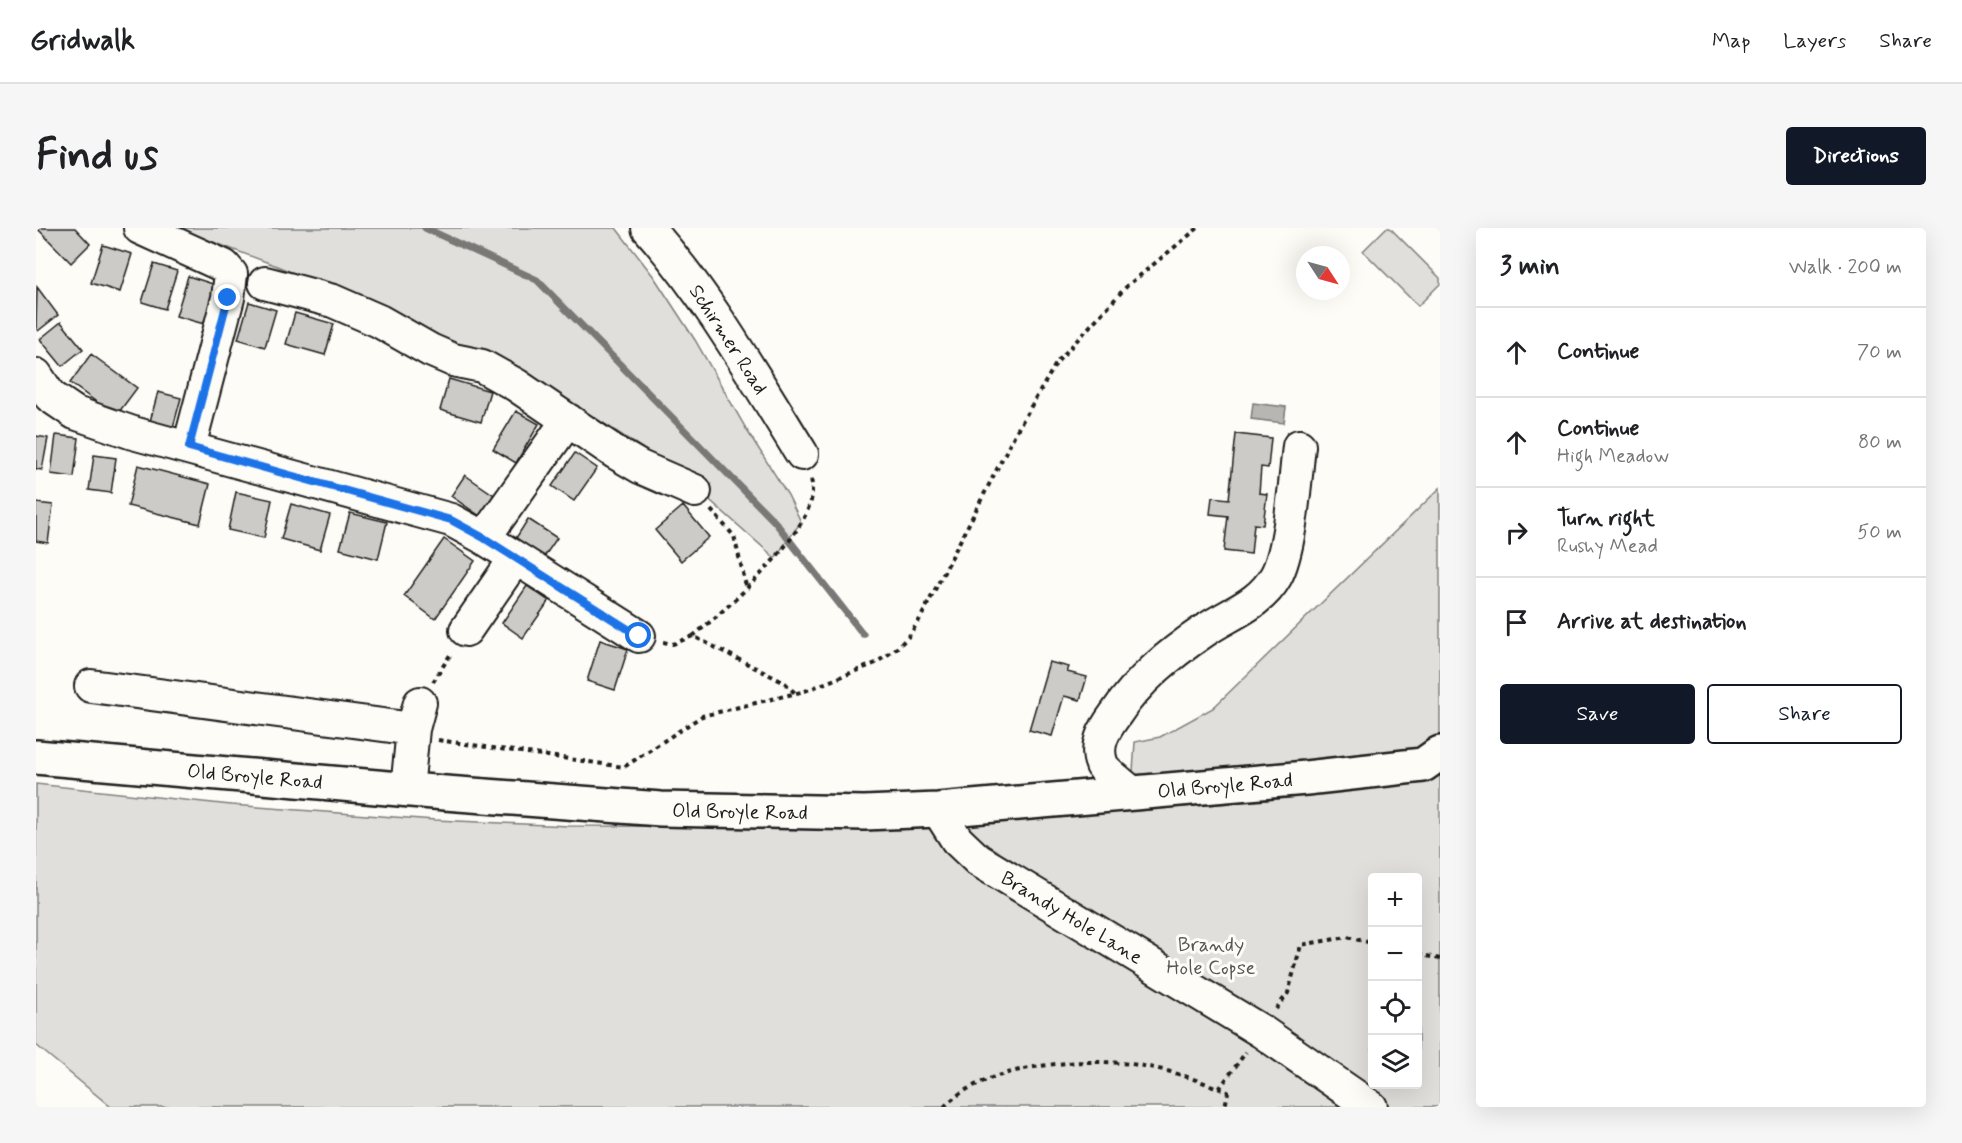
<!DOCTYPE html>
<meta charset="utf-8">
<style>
body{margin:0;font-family:Mynerve,sans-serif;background:#f6f6f6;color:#202124}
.controls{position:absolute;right:18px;bottom:18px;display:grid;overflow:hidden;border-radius:6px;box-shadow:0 6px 24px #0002}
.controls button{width:54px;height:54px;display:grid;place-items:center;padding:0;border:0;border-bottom:2px solid #e0e0e0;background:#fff;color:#202124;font:30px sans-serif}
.compass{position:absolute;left:1260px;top:18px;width:54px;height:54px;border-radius:50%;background:#fff;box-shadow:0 6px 24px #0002;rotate:126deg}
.stop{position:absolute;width:18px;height:18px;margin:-14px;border:4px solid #1a73e8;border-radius:50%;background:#fff}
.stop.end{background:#1a73e8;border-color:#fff;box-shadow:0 2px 6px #0008}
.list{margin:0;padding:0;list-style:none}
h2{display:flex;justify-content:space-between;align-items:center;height:78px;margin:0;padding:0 24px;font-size:26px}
h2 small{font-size:20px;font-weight:400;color:#757577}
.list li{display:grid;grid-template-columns:39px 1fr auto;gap:18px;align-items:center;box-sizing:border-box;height:90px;padding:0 24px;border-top:2px solid #e0e0e0}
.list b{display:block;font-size:22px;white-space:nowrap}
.list p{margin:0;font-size:20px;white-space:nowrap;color:#757577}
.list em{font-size:20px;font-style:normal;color:#757577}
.actions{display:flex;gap:12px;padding:18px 24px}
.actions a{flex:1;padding:14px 0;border:2px solid #111827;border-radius:6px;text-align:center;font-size:21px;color:#111827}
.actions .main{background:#111827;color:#fff}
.icon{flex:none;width:33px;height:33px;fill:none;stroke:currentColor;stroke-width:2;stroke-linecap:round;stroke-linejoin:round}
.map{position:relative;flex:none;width:1404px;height:879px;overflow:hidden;border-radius:6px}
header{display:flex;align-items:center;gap:36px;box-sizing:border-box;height:84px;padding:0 30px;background:#fff;border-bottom:2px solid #e0e0e0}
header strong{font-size:28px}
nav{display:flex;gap:33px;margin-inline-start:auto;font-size:21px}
.intro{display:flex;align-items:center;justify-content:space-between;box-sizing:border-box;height:144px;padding:0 36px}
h1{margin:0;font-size:42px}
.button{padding:15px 27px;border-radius:6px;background:#111827;color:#fff;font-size:21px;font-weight:700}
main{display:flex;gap:36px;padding:0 36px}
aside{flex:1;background:#fff;border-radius:6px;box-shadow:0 6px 24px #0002}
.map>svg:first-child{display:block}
</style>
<header>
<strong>Gridwalk</strong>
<nav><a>Map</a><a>Layers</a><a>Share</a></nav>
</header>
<div class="intro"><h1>Find us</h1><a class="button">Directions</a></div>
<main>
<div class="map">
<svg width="1404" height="879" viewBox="0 0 1404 879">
<rect width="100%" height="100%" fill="#fdfcf7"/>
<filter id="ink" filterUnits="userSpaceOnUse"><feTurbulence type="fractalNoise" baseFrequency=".0167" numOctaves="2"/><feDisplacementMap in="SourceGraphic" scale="12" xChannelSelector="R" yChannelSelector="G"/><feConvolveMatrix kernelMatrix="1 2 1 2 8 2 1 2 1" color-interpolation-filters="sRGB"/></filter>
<g filter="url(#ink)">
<path fill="#e0dfdb" stroke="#7e7e7c" stroke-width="1.5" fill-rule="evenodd" d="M140,0H580L618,49L659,112L712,204L752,267L765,294L739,330L640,242L572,198L456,131L241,38Z
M1350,0H1354L1404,50V56L1382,78L1327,23Z
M1404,260V523L1096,558L1099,514L1124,509L1177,480Z
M1404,548V879H75L0,817V556L195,577L399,592L533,598L898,599L1254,570ZM1336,650H1382V856H1336Z"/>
<path fill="#b7b6b2" stroke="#797876" stroke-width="1.5" d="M1217,175L1250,179L1248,195L1215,191Z"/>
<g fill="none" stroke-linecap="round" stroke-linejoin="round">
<path stroke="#797876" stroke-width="7" d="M389,0L501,52L739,294L827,406"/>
</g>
<path fill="#cccbc8" stroke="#1c1c1c" stroke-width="1.5" d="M1,0H39L54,16L35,35Z
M67,17L96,26L84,64L55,55Z
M118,36L141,43L129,81L106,74Z
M152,48L180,57L168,96L140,88Z
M1,59L22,87L2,103L0,100Z
M213,74L240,82L229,119L202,111Z
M259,85L298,96L289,127L250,116Z
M25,94L47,121L26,138L4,111Z
M55,126L101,160L80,188L34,155Z
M413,151L454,163L445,194L404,182Z
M122,164L145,170L136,203L113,197Z
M480,183L503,196L480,235L457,221Z
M1200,206L1235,210L1232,240L1225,239L1223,265L1231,266L1227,297L1218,296L1215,326L1188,323L1192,288L1174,286L1176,269L1193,271Z
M20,207L43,210L38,249L15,246Z
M0,208L12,210L6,242L0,241Z
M539,225L561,240L538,273L516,258Z
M58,227L80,230L75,265L53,262Z
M102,237L174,256L164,296L92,278Z
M429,247L458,267L444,288L415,268Z
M200,264L236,272L228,310L192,302Z
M0,275L17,277L12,315L0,313Z
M255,276L294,287L284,322L245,311Z
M647,278L673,309L645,333L619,302Z
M314,285L351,294L342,331L304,321Z
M492,291L521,310L508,329L480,310Z
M408,311L439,333L399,391L368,368Z
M491,358L513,373L487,410L466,395Z
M564,412L592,421L579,462L551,453Z
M1013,434L1033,439L1031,444L1051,449L1044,472L1028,468L1016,508L993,502Z"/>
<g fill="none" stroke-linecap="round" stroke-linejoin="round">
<g stroke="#1c1c1c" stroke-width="36">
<path id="minor" d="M104,0L188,38L195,46L192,70L153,219
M612,0C673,69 718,149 766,226
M229,55L297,73L343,93L394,122L417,132L446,138L480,157L580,225L604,239L659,263
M0,147L14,168L39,185L97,205L415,292L448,310L603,408
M448,310L532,192
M430,402L479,331
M55,458L377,501
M371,562L377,501L384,475
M1096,565C1089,558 1070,545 1066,537C1058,518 1068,502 1079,487C1102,452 1134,426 1168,403C1194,385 1224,377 1240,348C1255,320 1259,252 1263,218
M902,582L921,612L942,632L1225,803L1335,879"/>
</g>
<g stroke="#1c1c1c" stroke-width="38">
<path id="major" d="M0,529L409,565L625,581L828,585L902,582L1270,550L1387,537L1404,525"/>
</g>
<path stroke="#1c1c1c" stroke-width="4" stroke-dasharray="4.5 4.5" stroke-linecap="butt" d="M675,282L698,308L710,358
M657,408C694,378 758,321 774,276C777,268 776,257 775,248
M627,414L637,416L657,408L749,455L759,465
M397,454L416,424
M402,512L588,539L666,488L769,463L840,435L861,420L873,408L884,391L980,204L1021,134L1091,58L1162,0
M1382,726L1404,731
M1240,781L1252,765L1265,717L1311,709L1336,715
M1183,861L1210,824
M908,879C949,835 1057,827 1113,839C1140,844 1167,854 1192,864L1189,879"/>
<use href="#minor" stroke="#fdfcf7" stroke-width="32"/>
<use href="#major" stroke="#fdfcf7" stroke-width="33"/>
</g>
</g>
<g fill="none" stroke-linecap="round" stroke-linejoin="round" filter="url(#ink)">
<path stroke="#1a73e8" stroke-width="8" d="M192,70L153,219L415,292L448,310L603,408"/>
</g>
<g text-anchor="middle" stroke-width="6" stroke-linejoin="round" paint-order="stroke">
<g font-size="20" fill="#1c1c1c" stroke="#fdfcf7">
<text transform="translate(693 111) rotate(57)" y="7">Schirmer Road</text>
<text transform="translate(219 548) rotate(5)" y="7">Old Broyle Road</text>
<text transform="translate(1189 557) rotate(-5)" y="7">Old Broyle Road</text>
<text transform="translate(704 583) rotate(1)" y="7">Old Broyle Road</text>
<text transform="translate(1036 689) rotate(31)" y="7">Brandy Hole Lane</text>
</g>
<g font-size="20" fill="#575655" stroke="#fdfcf7">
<text x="1175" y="723">Brandy<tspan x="1175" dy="23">Hole Copse</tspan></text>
</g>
</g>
</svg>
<div class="controls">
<button>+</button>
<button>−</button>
<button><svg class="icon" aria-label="locate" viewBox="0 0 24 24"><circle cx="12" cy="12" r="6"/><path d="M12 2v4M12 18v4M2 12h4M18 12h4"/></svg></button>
<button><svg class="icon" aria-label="layers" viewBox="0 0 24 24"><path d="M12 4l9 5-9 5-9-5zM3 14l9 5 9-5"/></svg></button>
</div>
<svg class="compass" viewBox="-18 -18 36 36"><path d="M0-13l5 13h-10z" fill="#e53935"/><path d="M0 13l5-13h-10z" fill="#757577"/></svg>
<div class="stop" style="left:603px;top:408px"></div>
<div class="stop end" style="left:192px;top:70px"></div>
</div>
<aside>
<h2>3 min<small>Walk · 200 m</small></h2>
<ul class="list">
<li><svg class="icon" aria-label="ahead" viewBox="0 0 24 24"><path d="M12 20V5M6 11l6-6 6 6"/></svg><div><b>Continue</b></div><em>70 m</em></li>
<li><svg class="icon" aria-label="ahead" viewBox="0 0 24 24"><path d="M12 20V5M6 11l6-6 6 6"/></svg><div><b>Continue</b><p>High Meadow</p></div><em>80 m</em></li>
<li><svg class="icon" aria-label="right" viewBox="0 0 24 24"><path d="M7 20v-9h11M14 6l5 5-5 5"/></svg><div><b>Turn right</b><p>Rushy Mead</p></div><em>50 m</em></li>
<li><svg class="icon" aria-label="arrive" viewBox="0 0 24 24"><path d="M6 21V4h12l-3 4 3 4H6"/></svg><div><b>Arrive at destination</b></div></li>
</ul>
<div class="actions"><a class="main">Save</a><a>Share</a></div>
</aside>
</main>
